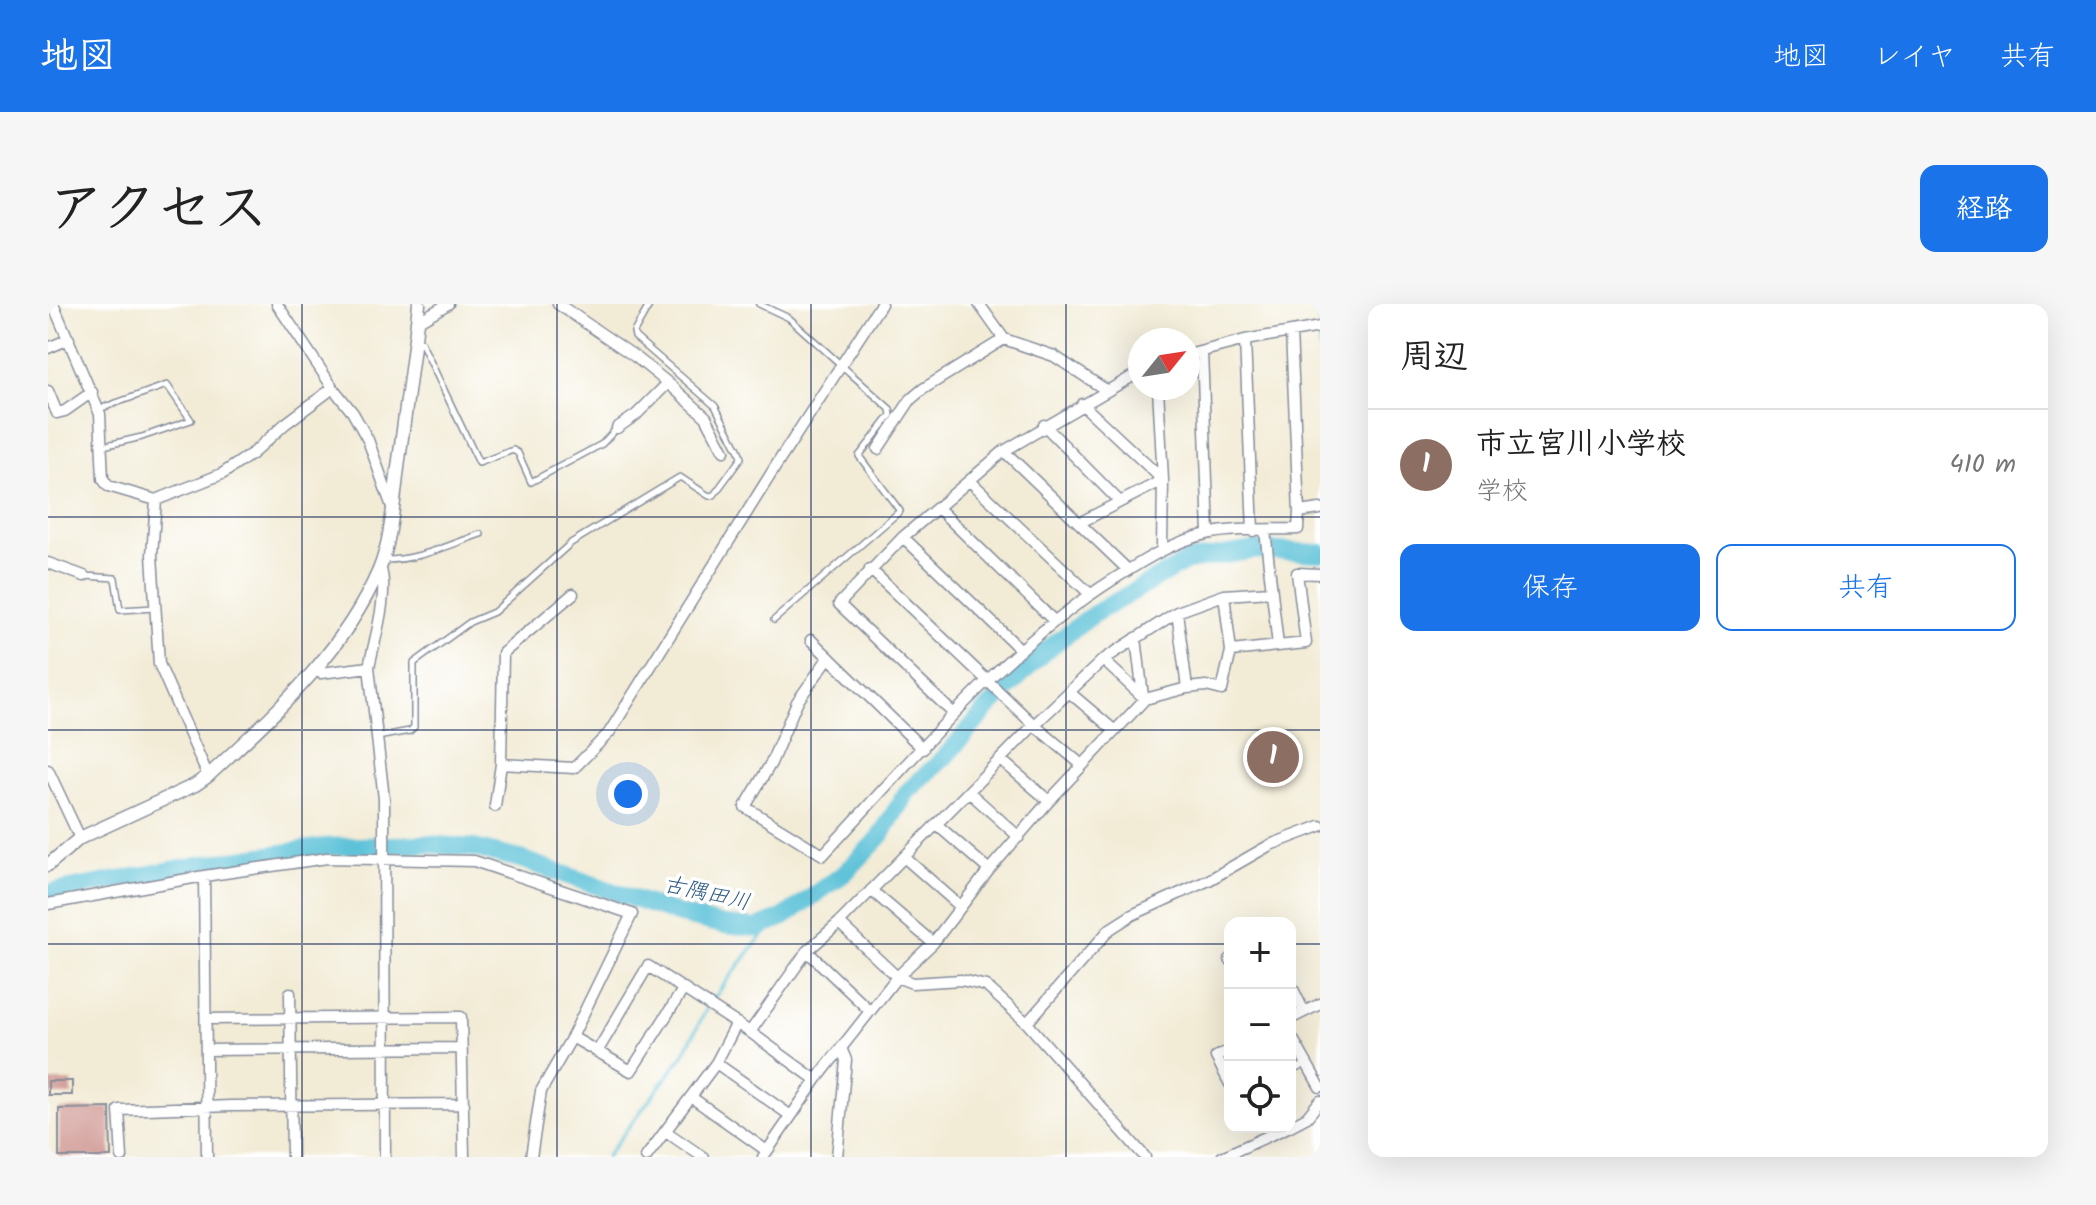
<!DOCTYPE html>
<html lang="ja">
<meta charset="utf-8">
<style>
body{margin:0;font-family:Kalam,"Klee One",sans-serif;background:#f6f6f6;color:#222}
.controls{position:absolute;right:24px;bottom:24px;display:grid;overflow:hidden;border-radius:16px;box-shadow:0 8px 32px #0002}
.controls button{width:72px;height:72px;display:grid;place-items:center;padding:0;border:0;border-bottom:2px solid #e0e0e0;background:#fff;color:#222;font:40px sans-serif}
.compass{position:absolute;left:1080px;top:24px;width:72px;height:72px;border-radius:50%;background:#fff;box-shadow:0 8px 32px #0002;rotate:60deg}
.you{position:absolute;left:580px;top:490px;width:28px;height:28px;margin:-20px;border:6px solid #fff;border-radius:50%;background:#1a73e8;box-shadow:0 0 0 12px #1a73e833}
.badge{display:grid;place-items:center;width:52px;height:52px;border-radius:50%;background:#1a73e8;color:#fff;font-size:26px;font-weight:700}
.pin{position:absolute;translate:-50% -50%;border:4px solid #fff;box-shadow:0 2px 8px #0006}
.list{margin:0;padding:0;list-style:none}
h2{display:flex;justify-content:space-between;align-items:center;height:104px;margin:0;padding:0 32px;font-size:34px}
h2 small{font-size:26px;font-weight:400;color:#767676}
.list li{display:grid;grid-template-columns:52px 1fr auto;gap:24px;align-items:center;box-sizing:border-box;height:112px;padding:0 32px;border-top:2px solid #e0e0e0}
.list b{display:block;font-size:30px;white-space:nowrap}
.list p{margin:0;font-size:26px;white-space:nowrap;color:#767676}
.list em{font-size:26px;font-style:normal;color:#767676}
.actions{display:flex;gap:16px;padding:24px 32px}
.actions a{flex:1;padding:18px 0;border:2px solid #1a73e8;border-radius:16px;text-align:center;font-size:28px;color:#1a73e8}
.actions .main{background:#1a73e8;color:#fff}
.icon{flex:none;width:44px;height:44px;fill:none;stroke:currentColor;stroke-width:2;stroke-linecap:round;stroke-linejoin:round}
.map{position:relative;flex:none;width:1272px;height:853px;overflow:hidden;border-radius:16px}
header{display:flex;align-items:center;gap:48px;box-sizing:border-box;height:112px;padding:0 40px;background:#1a73e8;color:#fff}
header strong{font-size:38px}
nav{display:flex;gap:44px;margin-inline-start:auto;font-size:28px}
.intro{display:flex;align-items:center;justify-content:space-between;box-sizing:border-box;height:192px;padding:0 48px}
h1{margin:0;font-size:56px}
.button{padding:20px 36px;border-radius:16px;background:#1a73e8;color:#fff;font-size:28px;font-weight:700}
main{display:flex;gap:48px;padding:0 48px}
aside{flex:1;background:#fff;border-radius:16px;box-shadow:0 8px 32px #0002}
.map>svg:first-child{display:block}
</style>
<header>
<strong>地図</strong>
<nav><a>地図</a><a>レイヤ</a><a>共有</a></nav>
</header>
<div class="intro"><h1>アクセス</h1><a class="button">経路</a></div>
<main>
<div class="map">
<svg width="1272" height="853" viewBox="0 0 1272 853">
<rect width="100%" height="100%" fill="#fff"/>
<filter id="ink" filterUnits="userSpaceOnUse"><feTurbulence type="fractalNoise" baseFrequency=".0125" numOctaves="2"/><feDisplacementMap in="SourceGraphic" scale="16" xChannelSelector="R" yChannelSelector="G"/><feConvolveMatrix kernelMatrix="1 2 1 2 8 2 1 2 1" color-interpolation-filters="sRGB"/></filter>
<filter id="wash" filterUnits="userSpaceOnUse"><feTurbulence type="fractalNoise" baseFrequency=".006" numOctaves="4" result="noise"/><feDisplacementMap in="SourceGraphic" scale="32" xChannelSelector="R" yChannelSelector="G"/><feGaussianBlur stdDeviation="1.8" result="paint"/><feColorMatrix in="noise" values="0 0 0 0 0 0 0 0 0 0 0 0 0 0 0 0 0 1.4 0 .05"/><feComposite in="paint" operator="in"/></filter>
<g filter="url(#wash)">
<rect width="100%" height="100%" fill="#f2ebd5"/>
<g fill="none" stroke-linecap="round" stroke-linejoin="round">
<path stroke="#5bc1d8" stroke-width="3" d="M1271,0V20
M1272,28V45
M663,698L712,634L736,613
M558,853L634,753L659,704"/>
<path stroke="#5bc1d8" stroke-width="18" d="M0,589L145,562L276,543L378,540L426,544L472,555L632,611L675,621L709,624L736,613L797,569L831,534L859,488L897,453L938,406L997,347L1046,310L1139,257L1207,246L1272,249"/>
</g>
<g id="blocks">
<path fill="#d39f9a" d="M0,777H24V791H0Z
M62,804L63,853H11V805Z"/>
</g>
</g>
<g filter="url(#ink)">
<use href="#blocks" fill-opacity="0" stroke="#868d9a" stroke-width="2"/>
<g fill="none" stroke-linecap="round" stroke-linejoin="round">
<g stroke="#868d9a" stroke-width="8">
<path id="service" d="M711,0L741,14L842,105L843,111L811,152L852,207L726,316
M368,33L373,38L431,159L465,146L470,149L483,178L554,140L569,124
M51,105L119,81L143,116L94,133L55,142
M334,256C369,257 401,241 433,230
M37,272L67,274L72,306L107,304
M329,433L362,427L366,423V359L422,318L446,308L523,239L632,173L661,192L666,191L693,154L691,147L667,102L587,33L586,28L602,0
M1242,768L1258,760"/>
</g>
<g stroke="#868d9a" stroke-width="13">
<path id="minor" d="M5,0L52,110L55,175L60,182L108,196L174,170L205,149L237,120L285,84
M229,0L285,84L305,109L320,136L344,203
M510,0L589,54L620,79L658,113L676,147
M931,0L956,35L1006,52L1058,86
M369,18L400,0
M1243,28L1251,208
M1197,36L1205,227
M0,44L21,35
M1154,48L1161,229
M1140,51L1197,36L1272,23
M1110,84L1115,176L1114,245
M0,87L9,109L17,107L44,88
M996,121L1071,197
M569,124L588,111L620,79
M830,145L863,95L875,85L956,35
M956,147L1080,266
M922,177L1042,290
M108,196L104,251L111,360L160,472
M890,204L1005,316
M1031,219L1115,176L1034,100
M1217,226L1230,342
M855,233L973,346
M0,259L36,272
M822,265L986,421L1034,461
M1129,308L1139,384
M1088,334L1095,392
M763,336L875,445
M1183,347L1176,291L1223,288
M781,353L749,398L723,459L697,503L775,551C866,454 952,347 1066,275C1096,256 1124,238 1159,230C1185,224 1222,226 1250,225L1251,208L1272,205
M1055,356L1095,393
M321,363C326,338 342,287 332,263
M266,366L273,369L321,363L336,495L337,853
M1021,388L1067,427
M906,410L791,300L855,233L956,147L1092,68
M953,456L1001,497
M453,460L526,464L561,429L731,157L833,0
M0,466L32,534
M921,488L971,533
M447,502L453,460L455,349L525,290
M888,520L941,566
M856,553L913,603
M156,572L159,853
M823,586L885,639
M0,600L156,572L279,554L426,557L584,610L524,733L493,787L483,853
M791,619L849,673L864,679L913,676L938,682L979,719L1097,853
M759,647L822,707
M1182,655V656
M1242,679L1256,708
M242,689L244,853
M158,715L413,713L416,853
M1242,715L1272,700
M979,719L1062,625L1084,611L1161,576L1222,541L1272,522
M702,728L759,647L791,619L986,421L1055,356L1129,308L1176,291
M1242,730L1272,783
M524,733L583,767L636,684
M158,746L413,744
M1182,746L1168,753L1182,780
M549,748L600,662L702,728L768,776
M668,759L743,812
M643,793L719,847
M1242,822L1259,813L1272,797
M617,827L655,853
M74,853L71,806L183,802L416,800
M598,853L668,759L689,719
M715,853L768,776L849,673L885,639L941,566L1001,497L1097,395L1139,384L1158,382L1174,386L1183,347L1258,339L1249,269L1272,270
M789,853L798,756L793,744
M1174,853L1240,823"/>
</g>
<g stroke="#868d9a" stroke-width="15">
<path id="tertiary" d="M0,561L32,534L147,481L160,472C225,411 295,350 331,266C343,238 346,195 350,164C357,109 365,55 371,0"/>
</g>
<use href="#service" stroke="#fff" stroke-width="5"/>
<use href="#minor" stroke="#fff" stroke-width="10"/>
<use href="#tertiary" stroke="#fff" stroke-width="12"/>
</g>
</g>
<path fill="none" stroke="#1b2f5e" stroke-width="2" stroke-opacity="0.55" d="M254,0V853M509,0V853M763,0V853M1018,0V853M0,213H1272M0,426H1272M0,640H1182M1242,640H1272"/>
<g text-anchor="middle" stroke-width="7" stroke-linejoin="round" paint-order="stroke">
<g font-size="22" font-style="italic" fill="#2e5b83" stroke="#fff">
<text transform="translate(659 588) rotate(13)" y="8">古隅田川</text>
</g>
</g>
</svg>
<div class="controls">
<button>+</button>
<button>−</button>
<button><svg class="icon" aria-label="locate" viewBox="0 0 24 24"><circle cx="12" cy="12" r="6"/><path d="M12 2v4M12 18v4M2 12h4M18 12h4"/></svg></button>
</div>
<svg class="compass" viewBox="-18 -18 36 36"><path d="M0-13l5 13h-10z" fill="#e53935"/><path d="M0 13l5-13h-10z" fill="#767676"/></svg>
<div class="you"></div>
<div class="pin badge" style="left:1225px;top:453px;background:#8d6e63">1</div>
</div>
<aside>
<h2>周辺<small></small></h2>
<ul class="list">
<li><span class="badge" style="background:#8d6e63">1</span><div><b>市立宮川小学校</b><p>学校</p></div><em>410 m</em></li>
</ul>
<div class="actions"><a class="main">保存</a><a>共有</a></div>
</aside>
</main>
